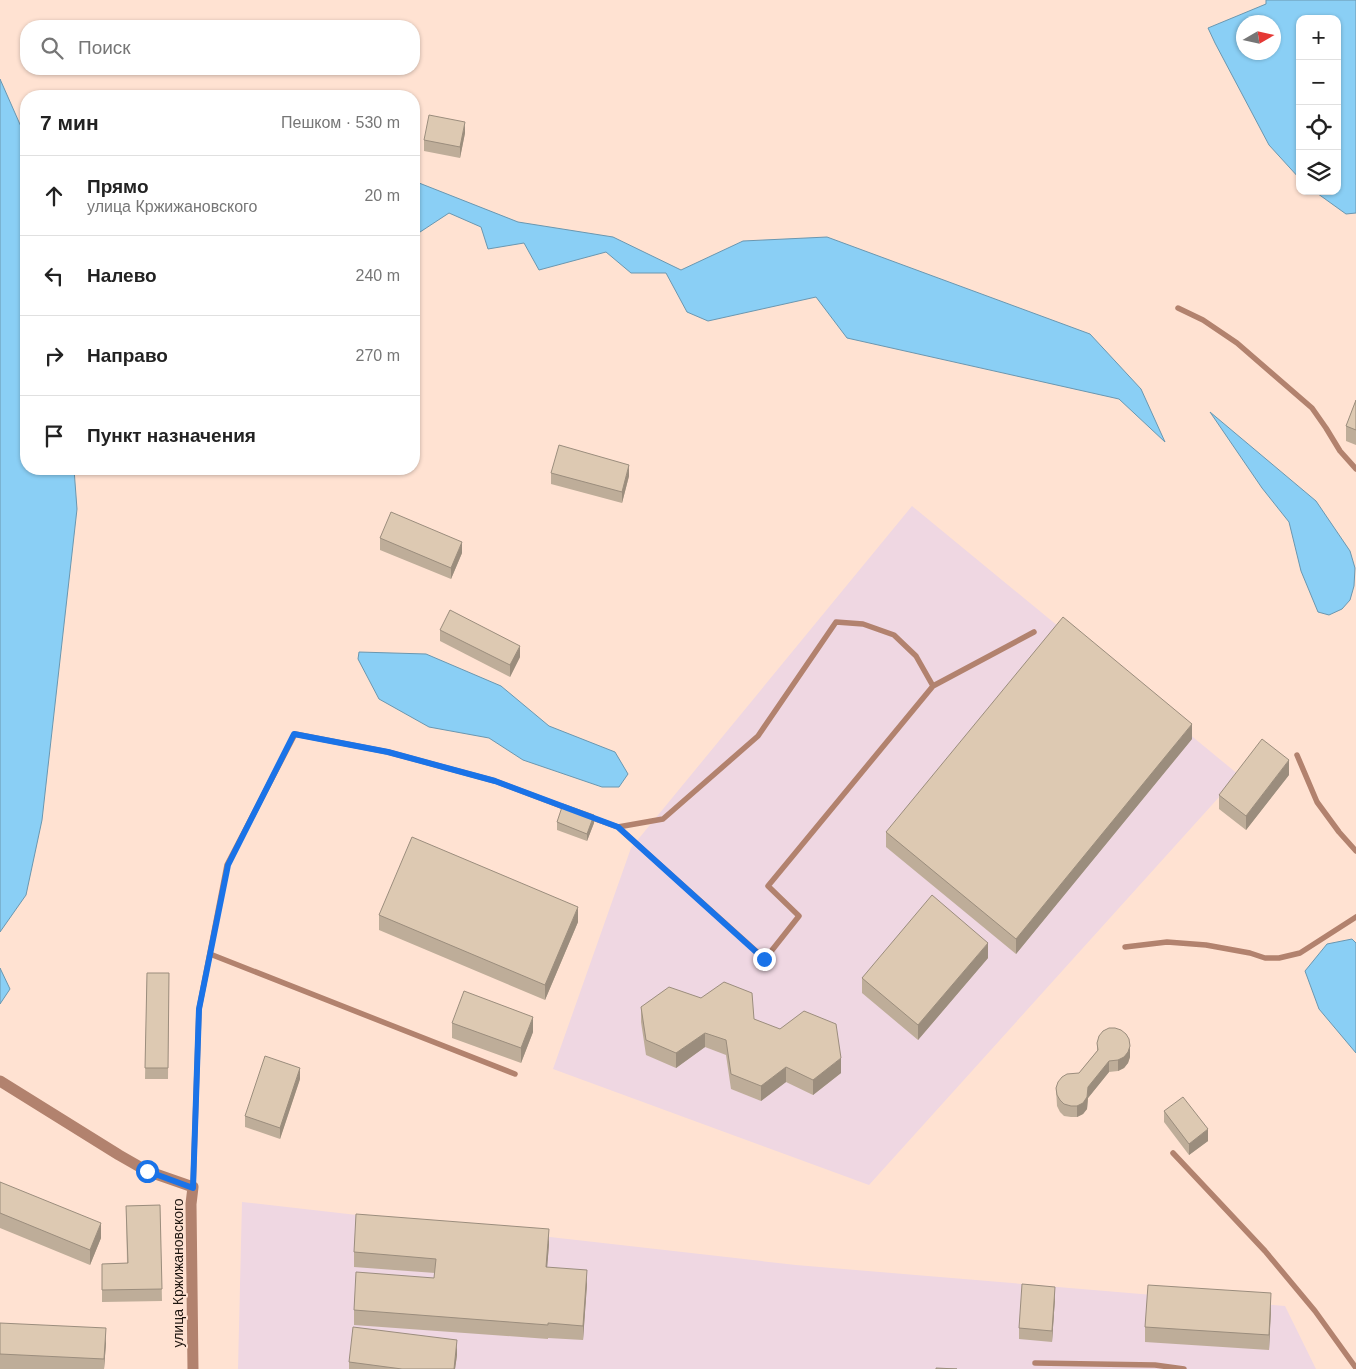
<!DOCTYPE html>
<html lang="ru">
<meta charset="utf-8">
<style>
body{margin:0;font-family:Helvetica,sans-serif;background:#f6f6f6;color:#222}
.controls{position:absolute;right:15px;top:15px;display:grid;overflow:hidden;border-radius:10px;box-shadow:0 1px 4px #0004}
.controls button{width:45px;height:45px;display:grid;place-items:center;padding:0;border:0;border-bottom:1px solid #e0e0e0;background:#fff;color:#222;font:25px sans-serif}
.compass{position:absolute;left:1236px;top:15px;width:45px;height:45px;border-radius:50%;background:#fff;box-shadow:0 1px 4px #0004;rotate:81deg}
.stop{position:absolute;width:15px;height:15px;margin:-11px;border:4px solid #1a73e8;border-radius:50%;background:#fff}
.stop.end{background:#1a73e8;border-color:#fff;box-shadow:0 1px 5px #0008}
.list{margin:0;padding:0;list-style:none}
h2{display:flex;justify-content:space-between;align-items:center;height:65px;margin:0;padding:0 20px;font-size:21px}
h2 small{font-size:16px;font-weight:400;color:#767676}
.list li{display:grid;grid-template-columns:32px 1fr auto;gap:15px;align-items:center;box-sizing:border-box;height:80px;padding:0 20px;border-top:1px solid #e0e0e0}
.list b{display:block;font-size:19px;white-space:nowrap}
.list p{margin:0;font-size:16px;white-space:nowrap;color:#767676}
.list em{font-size:16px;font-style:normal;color:#767676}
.icon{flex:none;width:28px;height:28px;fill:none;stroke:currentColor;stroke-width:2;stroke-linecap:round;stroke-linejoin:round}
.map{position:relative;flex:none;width:1356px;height:1369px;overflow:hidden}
.search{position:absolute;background:#fff;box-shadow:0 1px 4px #0004;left:20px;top:20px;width:400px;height:55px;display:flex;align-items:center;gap:12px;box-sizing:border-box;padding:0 18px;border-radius:20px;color:#767676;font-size:19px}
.panel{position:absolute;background:#fff;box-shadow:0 1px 4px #0004;left:20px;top:90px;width:400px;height:385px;border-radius:20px}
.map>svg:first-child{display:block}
</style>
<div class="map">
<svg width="1356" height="1369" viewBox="0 0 1356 1369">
<rect width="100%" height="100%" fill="#ffe2d2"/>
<path fill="#efd7e2" d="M912,506L1239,775L869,1185L553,1069L631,848Z
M242,1202L796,1265L1285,1306L1316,1369H238Z"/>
<path fill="#8acff5" stroke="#6a97b0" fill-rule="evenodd" d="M1266,0H1356V213L1346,214L1314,191H1337V19H1300V179L1269,145L1215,43L1208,28L1266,4ZM1244,22H1274V52H1244Z
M0,79L26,138V469H74L77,509L42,820L26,895L0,932Z
M414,181L518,222L613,237L681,270L743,241L827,237L1090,334L1141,389L1165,442L1119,399L847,338L816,297L708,321L687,312L666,273H631L606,252L539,270L524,243L488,249L481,227L449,213L414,236Z
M1210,412L1316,501L1350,551L1355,568L1354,586L1350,600L1342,609L1329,615L1318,612L1301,571L1289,522L1262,488Z
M359,652L426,654L501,686L549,726L615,752L628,774L619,787H602L523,760L489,738L429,727L379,699L358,659Z
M1352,939L1356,943V1053L1319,1009L1305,971L1327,944Z
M0,968L10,989L0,1004Z"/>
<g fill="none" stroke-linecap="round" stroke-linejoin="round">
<path stroke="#b2826e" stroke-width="5.5" d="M1178,308L1203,320L1237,343L1312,408L1326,428L1340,451L1356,469
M1297,755L1317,802L1339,832L1356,851
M587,816L618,827L663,819L758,736L836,622L863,624L894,635L916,656L933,686L1034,632
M618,827L765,959L799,916L768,886L933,686
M1125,947L1167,942L1206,945L1250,953L1265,958H1279L1300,953L1356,917
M210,954L515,1074
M1173,1153L1265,1251L1315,1311L1356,1368
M193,1187L199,1009L227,865L295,734L388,752L495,781L569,809
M1035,1363L1155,1365L1184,1369"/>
<path stroke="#b2826e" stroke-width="11" d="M0,1081L119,1155L147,1171L193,1187L191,1204L193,1369"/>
</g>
<path fill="#bead99" d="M465,133L460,158L424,151V140Z
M1356,400V445L1346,441V426Z
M551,473L629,476L622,503L551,484Z
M380,538L462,553L451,579L380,550Z
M440,630L520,657L510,677L440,641Z
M1192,739L1016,954L886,847V832Z
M1289,775L1246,830L1219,809V795Z
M557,822L594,823L587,841L557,830Z
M379,915L578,922L545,1000L379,930Z
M988,958L918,1040L862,993V978Z
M147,973H169L168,1079H145Z
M641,1007L754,1019L841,1073L813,1095L786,1082L761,1101L731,1089L726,1055L705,1047L676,1068L646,1055L641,1022Z
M452,1023L533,1032L521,1063L452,1038Z
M1097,1043L1130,1057L1128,1063L1124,1068L1118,1071L1109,1072L1088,1098L1087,1109L1083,1114L1077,1117H1071L1064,1116L1060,1112L1057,1106L1056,1088L1079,1073L1097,1051Z
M300,1079L280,1139L245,1127V1116Z
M1164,1111L1208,1141L1189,1155L1164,1122Z
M0,1182L101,1238L90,1265L0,1228Z
M160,1205L162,1301L102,1302V1264L127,1263L126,1206Z
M549,1244L547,1267L587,1284L583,1340L548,1338V1339L354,1325V1310L434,1278L435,1273L354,1267V1252Z
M1055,1298L1052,1342L1019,1339V1328Z
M1271,1308L1269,1350L1145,1342V1327Z
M0,1323L106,1343L104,1369H0Z
M457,1355L455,1369H349V1362Z"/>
<path fill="#9b8d7d" d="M465,122V133L460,158V147Z
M629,465V476L622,503V492Z
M462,542V553L451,579V568Z
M520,646V657L510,677V665Z
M1192,724V739L1016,954V939Z
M1289,760V775L1246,830V816Z
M594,815V823L587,841V834Z
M578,907V922L545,1000V985Z
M988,943V958L918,1040V1025Z
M533,1017V1032L521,1063V1048Z
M705,1033V1047L676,1068V1053Z
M1130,1046V1057L1128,1063L1124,1068L1118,1071V1060Z
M841,1058V1073L813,1095V1080Z
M1109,1061V1072L1088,1098L1087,1109L1083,1114L1077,1117V1106L1088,1087Z
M786,1067V1082L761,1101V1086Z
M300,1068V1079L280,1139V1128Z
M1208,1129V1141L1189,1155V1144Z
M101,1223V1238L90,1265V1250Z
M549,1229V1244L546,1282V1267Z
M587,1270V1284L583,1340V1326Z
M1055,1287V1298L1052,1342V1331Z
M1271,1293V1308L1269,1350V1335Z
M106,1328V1343L104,1369V1359Z
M457,1340V1355L455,1369H454Z"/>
<path fill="#ddc9b2" stroke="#9b8d7d" d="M429,115L465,122L460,147L424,140Z
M1356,400V430L1346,426Z
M559,445L629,465L622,492L551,473Z
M391,512L462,542L451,568L380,538Z
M450,610L520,646L510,665L440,630Z
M1063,617L1192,724L1016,939L886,832Z
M1262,739L1289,760L1246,816L1219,795Z
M563,804L594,815L587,834L557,822Z
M412,837L578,907L545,985L379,915Z
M932,895L988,943L918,1025L862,978Z
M147,973H169L168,1068H145Z
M724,982L752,993L754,1019L780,1029L804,1011L836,1024L841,1058L813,1080L786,1067L761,1086L731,1074L726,1040L705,1033L676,1053L646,1040L641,1007L669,987L701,998Z
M464,991L533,1017L521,1048L452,1023Z
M1109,1028H1115L1121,1030L1126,1034L1129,1039L1130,1046L1128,1052L1124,1057L1118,1060L1109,1061L1088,1087L1087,1097L1083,1103L1077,1106H1071L1064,1104L1060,1100L1057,1095L1056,1088L1058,1082L1062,1077L1067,1074L1079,1073L1098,1050L1097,1043L1099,1036L1103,1031Z
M265,1056L300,1068L280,1128L245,1116Z
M1183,1097L1208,1129L1189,1144L1164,1111Z
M0,1182L101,1223L90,1250L0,1213Z
M160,1205L162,1289L102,1290V1264L128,1263L126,1206Z
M356,1214L549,1229L546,1267L587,1270L583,1326L548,1323V1325L354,1310L356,1272L434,1278L436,1259L354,1252Z
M1022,1284L1055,1287L1052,1331L1019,1328Z
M1148,1285L1271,1293L1269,1335L1145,1327Z
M0,1323L106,1328L104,1359L0,1354Z
M353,1327L457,1340L454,1369H402L349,1362Z
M936,1368L957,1369H936Z"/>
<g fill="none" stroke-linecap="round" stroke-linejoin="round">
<path stroke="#1a73e8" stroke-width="6" d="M147,1171L193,1188L199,1009L228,865L294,734L388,752L495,781L618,827L764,959"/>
</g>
<g text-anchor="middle" stroke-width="4" stroke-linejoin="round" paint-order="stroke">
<g font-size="14" fill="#1e150f" stroke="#ffe2d2">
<text transform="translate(178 1273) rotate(-90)" y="5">улица Кржижановского</text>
</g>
</g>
</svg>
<div class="controls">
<button>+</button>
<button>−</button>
<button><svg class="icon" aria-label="locate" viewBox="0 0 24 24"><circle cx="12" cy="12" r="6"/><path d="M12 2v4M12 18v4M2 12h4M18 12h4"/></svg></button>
<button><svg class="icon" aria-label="layers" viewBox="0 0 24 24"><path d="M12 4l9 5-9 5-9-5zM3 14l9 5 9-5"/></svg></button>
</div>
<svg class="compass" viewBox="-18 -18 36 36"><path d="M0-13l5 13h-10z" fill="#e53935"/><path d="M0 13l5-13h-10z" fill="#767676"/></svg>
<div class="stop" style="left:147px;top:1171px"></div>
<div class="stop end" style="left:764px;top:959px"></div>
<div class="search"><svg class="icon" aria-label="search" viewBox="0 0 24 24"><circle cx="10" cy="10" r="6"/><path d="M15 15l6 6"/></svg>Поиск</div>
<section class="panel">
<h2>7 мин<small>Пешком · 530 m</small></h2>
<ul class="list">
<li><svg class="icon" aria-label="ahead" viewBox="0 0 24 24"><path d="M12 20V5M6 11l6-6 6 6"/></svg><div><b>Прямо</b><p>улица Кржижановского</p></div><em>20 m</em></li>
<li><svg class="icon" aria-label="left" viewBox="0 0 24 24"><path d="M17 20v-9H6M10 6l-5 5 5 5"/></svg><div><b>Налево</b></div><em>240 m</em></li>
<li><svg class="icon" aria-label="right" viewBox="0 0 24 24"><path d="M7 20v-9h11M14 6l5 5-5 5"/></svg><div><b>Направо</b></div><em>270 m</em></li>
<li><svg class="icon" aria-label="arrive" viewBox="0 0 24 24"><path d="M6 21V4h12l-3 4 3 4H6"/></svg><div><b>Пункт назначения</b></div></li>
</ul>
</section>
</div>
